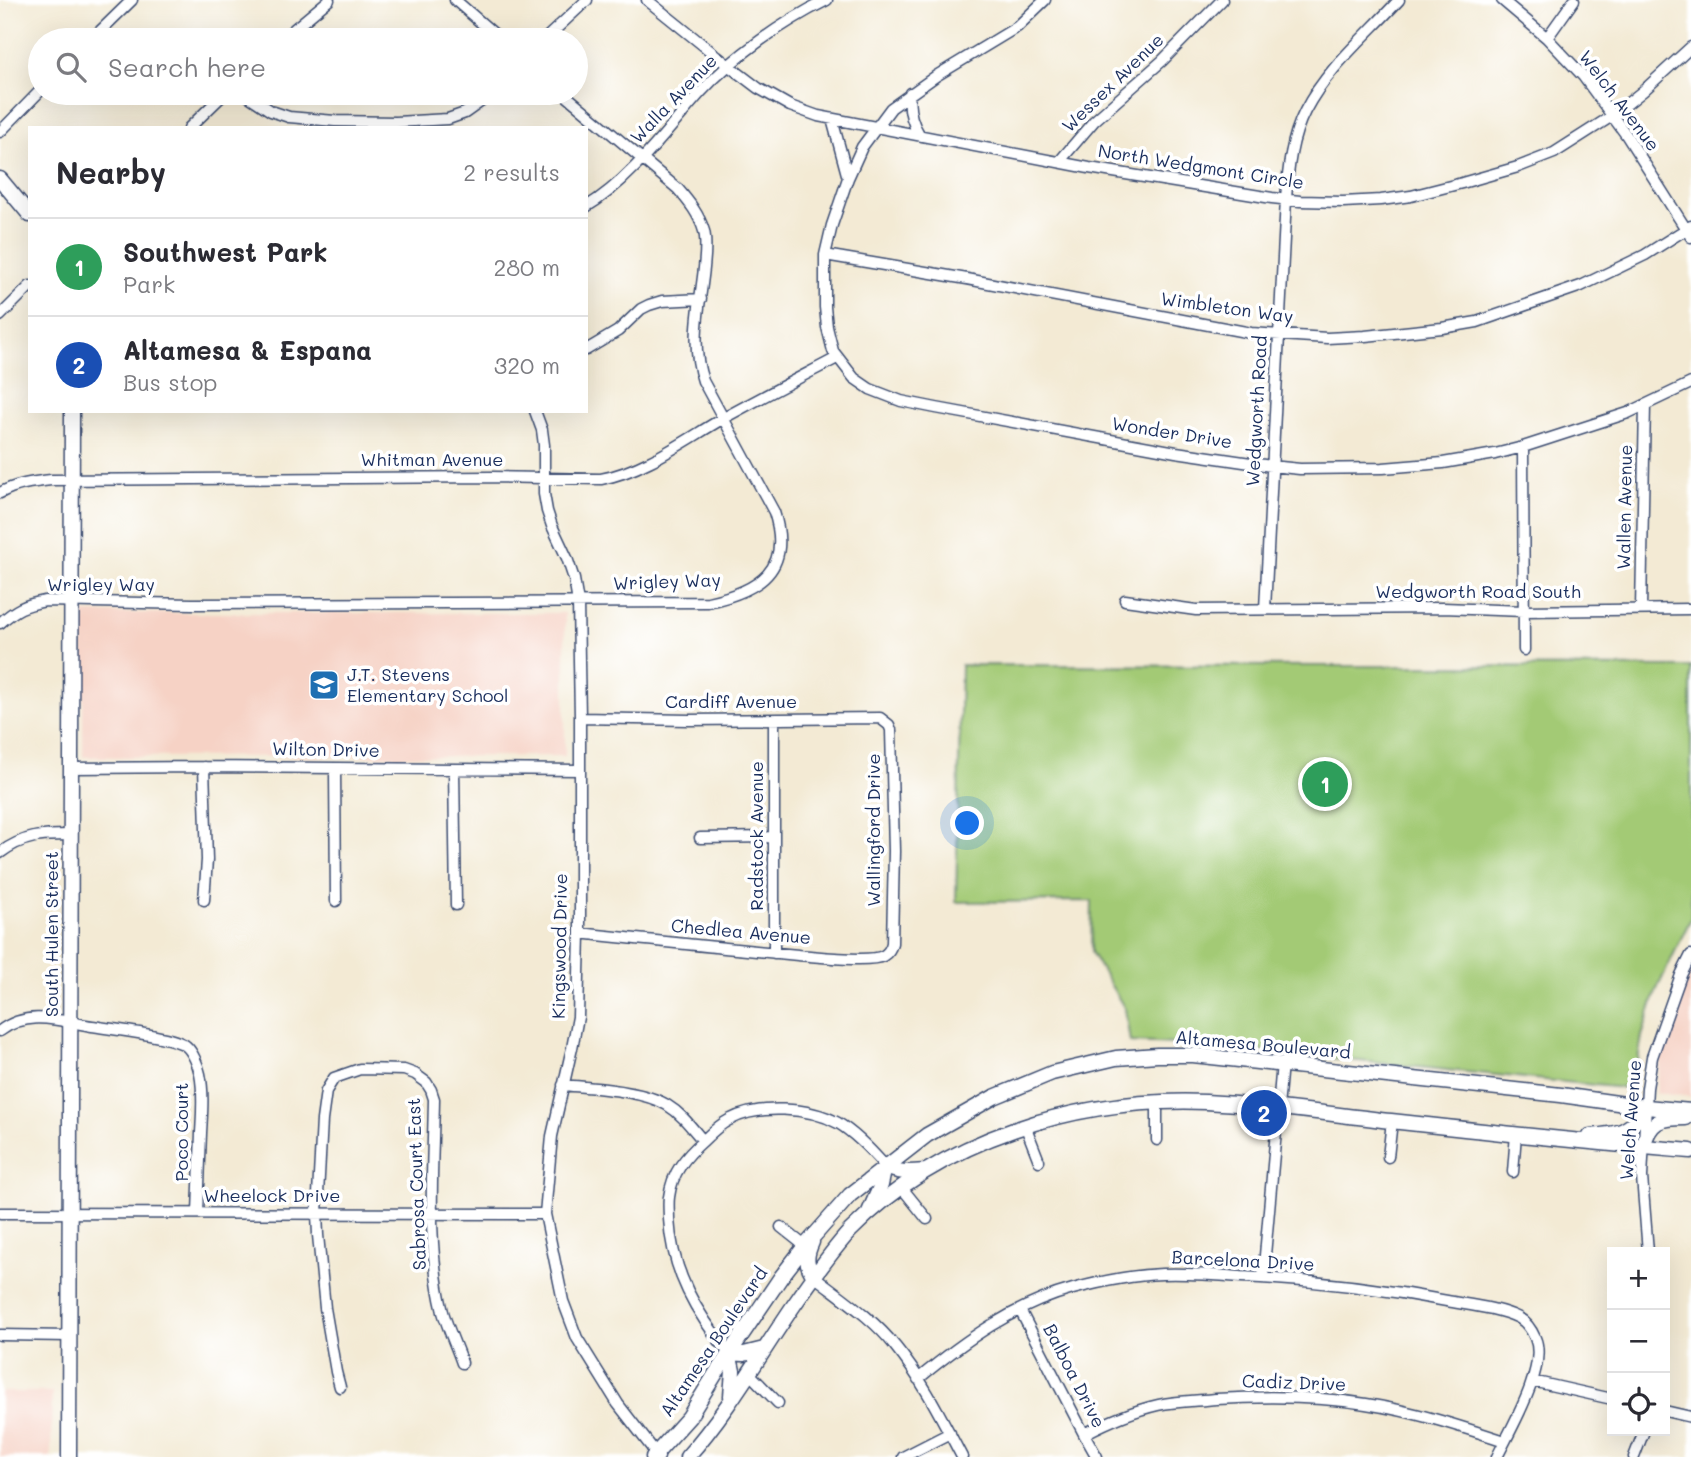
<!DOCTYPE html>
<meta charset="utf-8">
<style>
body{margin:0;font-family:Mali,sans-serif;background:#f2f2f3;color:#2b2b33}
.controls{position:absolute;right:21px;bottom:21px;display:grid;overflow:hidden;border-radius:0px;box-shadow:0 7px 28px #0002}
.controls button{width:63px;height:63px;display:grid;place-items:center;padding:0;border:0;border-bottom:2px solid #e1e1e2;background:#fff;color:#2b2b33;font:35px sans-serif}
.you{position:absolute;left:968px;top:824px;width:24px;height:24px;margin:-18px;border:5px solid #fff;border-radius:50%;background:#1a73e8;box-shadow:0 0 0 10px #1a73e833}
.badge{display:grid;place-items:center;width:46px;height:46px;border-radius:50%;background:#7c3aed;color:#fff;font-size:23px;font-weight:700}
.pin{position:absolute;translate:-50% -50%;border:4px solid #fff;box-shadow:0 2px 7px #0006}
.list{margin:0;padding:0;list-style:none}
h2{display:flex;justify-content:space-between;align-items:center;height:91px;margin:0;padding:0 28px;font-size:30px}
h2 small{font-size:23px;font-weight:400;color:#7c7c81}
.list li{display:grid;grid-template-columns:46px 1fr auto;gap:21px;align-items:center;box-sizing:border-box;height:98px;padding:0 28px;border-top:2px solid #e1e1e2}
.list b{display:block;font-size:26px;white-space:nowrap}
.list p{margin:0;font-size:23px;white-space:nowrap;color:#7c7c81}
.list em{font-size:23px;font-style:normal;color:#7c7c81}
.icon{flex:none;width:38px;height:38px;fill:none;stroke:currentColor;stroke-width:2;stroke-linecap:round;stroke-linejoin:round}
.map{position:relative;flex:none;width:1691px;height:1457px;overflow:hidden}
.search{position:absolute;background:#fff;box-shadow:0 7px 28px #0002;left:28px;top:28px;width:560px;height:77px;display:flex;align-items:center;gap:18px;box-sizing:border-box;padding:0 24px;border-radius:38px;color:#7c7c81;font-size:26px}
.panel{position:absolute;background:#fff;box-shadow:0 7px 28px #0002;left:28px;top:126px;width:560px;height:287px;border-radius:0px}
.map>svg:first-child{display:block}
</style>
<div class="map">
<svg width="1691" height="1457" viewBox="0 0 1691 1457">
<rect width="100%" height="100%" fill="#fff"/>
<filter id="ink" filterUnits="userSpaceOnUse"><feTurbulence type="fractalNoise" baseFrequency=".0143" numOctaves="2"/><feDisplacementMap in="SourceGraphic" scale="14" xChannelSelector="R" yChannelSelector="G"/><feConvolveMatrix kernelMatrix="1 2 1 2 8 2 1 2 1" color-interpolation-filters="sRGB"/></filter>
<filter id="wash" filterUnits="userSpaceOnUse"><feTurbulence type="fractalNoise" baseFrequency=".00686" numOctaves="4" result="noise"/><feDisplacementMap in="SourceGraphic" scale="28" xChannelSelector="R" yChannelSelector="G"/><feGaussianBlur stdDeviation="1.57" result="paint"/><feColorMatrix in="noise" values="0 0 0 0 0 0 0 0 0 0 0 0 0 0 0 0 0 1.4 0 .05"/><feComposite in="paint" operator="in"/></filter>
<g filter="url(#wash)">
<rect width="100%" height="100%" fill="#f3ead4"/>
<path fill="#f6d2c5" d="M83,613H565V756L83,757Z
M1691,970V1097L1656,1093L1662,1052L1676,1004Z
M0,1392H52L51,1457H0Z"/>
<path fill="#a3ca75" stroke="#5f7c6a" stroke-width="2" d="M961,665L1691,667V918L1657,989L1642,1036L1633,1089L1202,1045L1130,1042L1125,1009L1091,952L1092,901L956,902Z"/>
</g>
<g filter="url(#ink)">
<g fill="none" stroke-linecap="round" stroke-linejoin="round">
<g stroke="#3b4b70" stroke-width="13">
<path id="minor" d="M455,0L501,40
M647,0L729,66L758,88L790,106L818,116L1089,168L1272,198L1300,201L1343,202L1381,200L1411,196L1462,183L1518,167L1554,153L1612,116L1643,91L1691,47
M1045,0L1017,27L936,76L891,108L862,147L848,178L832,225L825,255V307L827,327L833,351L854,378L870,389L901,401L936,408L1176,452L1271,466L1300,469L1383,468L1443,463L1495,454L1523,447L1628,413L1691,383
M1502,0L1547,38L1583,76L1627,136L1691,237
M1547,38L1574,0
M91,40L132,0
M281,40L329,0
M544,40L587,0
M244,93L271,111L289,117L335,121L396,122L448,119L465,113L493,93
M910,93C908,109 911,121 919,134
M832,119L848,178
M189,128L225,93
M0,132L40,91
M1059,162L1094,121L1162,61L1222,0
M586,207C630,181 667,130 701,92C734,56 783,22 827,0
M825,255L967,279L1251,333L1327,338L1365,336L1442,328L1477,322L1581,286L1645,255L1691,226
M0,316L30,286
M586,350L618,331L641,309L649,305L662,301L701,299
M535,411L542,430L544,445V494L547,511L552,526L567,558L574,579L578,603L580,718V933L578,1017L572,1048L552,1136L545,1214L563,1301L577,1338L618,1404L659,1457
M1523,447L1524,650
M0,493C16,484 33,482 51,480L492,477L601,479C644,471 684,441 722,419C760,398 799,378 837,358
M1125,600L1196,610L1443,608L1524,611L1691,609
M1265,609L1286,199C1288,169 1291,138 1305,111C1327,68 1367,35 1399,0
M1641,609L1645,405
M0,623C16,609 24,605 45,601L192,604L708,602C759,591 793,570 774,512L703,381C690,344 700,306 704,268C705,256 707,243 704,231C699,214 689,202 678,189L563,93
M774,720V953
M204,767L207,860L204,900
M71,768L204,767L580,770
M335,768L336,901
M454,769L456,905
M700,838L774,837
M0,853C24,835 42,835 71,835
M580,933C652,941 725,948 798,955C815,956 869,963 883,956C888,953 891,948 892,943L894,851L891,730L889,725L880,718L689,720L580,718
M0,1031C28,1009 61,1021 92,1026C110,1029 175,1036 186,1046C193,1052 198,1065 200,1074C204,1093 202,1114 201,1133C200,1160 199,1186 198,1213
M563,1085C593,1088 642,1090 667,1105C682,1114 692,1128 703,1141
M1157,1102V1140
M1025,1125L1039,1161
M1388,1157L1392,1121
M1513,1172L1516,1134
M902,1188L927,1219
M0,1213L545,1214
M781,1227L805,1246
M1648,1252L1642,1177L1647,1088L1652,1057L1681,975L1691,955
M814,1276C842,1298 873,1318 895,1346C923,1380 942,1419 962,1457
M1263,1278L1282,1063
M1020,1310L1084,1434L1097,1457
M0,1335L70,1336
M729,1353C696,1313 672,1272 669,1219C669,1212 668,1204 669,1197C672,1172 686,1156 704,1140C712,1132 719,1125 729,1120C758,1104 809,1107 838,1123C856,1134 871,1150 885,1166
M749,1373L778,1403
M918,1379C964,1341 1014,1305 1073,1289C1099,1282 1135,1275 1162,1274C1188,1273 1215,1275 1241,1277C1310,1280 1379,1288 1447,1301C1469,1305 1499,1308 1519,1318C1526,1322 1532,1331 1535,1338C1548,1367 1510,1430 1497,1457
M1532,1381L1612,1399
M340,1387L336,1372L325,1308L318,1235L317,1213L322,1120L326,1091L334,1078L360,1069L404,1070L415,1074L426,1082L431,1090L434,1099C433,1169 426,1243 443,1312C448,1329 456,1346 462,1363
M1665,1411L1691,1417
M1084,1434C1107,1422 1132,1411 1158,1405C1177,1401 1197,1401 1216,1399C1266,1396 1317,1396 1366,1404C1413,1411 1459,1426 1505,1441
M903,1457L950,1433
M1634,1457L1644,1431"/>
</g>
<g stroke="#3b4b70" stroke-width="17">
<path id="major" d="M0,179L30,215
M1590,1136C1619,1134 1630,1133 1646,1107
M1643,1147C1650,1120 1660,1118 1686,1118
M869,1212L881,1185L885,1166C898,1174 912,1172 926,1171
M812,1242C806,1255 805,1264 814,1276
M731,1396L733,1371L729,1353L744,1354L764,1349
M69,1457L72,411
M653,1457L689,1417L716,1373L781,1277L805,1246L850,1195L927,1135L994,1097L1052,1073L1116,1058L1157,1055H1193L1561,1095L1646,1107L1691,1111
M687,1457C728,1411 759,1356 794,1305C812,1279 829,1254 850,1231C942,1138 1077,1097 1206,1102C1268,1105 1329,1114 1391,1121C1491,1132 1591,1143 1691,1151"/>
</g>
<use href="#minor" stroke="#fff" stroke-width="10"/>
<use href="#major" stroke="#fff" stroke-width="14"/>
</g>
</g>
<defs>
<g id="school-square" transform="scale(1.575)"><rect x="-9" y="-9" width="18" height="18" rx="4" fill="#1f6fb2" stroke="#fff"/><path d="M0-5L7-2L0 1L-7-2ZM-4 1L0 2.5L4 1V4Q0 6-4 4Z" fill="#fff"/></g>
</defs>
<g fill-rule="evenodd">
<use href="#school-square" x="324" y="685"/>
</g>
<g text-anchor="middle" stroke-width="7" stroke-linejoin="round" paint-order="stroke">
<g font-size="18" fill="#1b2f5e" stroke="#fff">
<text transform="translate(1113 83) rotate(-44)" y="6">Wessex Avenue</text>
<text transform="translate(674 99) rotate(-46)" y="6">Walla Avenue</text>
<text transform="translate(1619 101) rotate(53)" y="6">Welch Avenue</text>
<text transform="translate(1201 167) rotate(9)" y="6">North Wedgmont Circle</text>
<text transform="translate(1227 308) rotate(8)" y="6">Wimbleton Way</text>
<text transform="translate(1257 411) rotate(-87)" y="6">Wedgworth Road</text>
<text transform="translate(1172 433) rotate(9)" y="6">Wonder Drive</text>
<text x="432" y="466">Whitman Avenue</text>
<text transform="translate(1625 507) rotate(-89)" y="6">Wallen Avenue</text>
<text transform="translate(667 582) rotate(-2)" y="6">Wrigley Way</text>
<text x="101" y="591">Wrigley Way</text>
<text x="1478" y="598">Wedgworth Road South</text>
<text x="731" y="708">Cardiff Avenue</text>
<text transform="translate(326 750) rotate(1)" y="6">Wilton Drive</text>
<text transform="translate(874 830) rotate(-90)" y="6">Wallingford Drive</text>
<text transform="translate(757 836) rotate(-90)" y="6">Radstock Avenue</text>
<text transform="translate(741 932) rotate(5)" y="6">Chedlea Avenue</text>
<text transform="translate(52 934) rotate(-90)" y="6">South Hulen Street</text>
<text transform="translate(560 946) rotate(-89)" y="6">Kingswood Drive</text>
<text transform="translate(1263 1045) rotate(5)" y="6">Altamesa Boulevard</text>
<text transform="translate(1631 1120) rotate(-86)" y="6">Welch Avenue</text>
<text transform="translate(182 1132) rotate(-90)" y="6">Poco Court</text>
<text transform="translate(417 1184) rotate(-92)" y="6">Sabrosa Court East</text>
<text x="272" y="1202">Wheelock Drive</text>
<text transform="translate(1243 1261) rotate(3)" y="6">Barcelona Drive</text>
<text transform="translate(714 1342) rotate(-56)" y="6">Altamesa Boulevard</text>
<text transform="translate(1074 1376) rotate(63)" y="6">Balboa Drive</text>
<text transform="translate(1294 1383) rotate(2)" y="6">Cadiz Drive</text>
</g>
<g font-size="18" fill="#1b2f5e" stroke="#fff" text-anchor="start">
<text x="347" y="681">J.T. Stevens<tspan x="347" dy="21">Elementary School</tspan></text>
</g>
</g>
</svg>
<div class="controls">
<button>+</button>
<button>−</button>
<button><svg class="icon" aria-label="locate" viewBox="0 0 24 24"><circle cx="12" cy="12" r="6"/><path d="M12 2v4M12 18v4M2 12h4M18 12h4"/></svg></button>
</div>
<div class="you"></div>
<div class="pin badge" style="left:1325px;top:784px;background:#2e9e5b">1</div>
<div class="pin badge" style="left:1264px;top:1113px;background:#1a4fb4">2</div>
<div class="search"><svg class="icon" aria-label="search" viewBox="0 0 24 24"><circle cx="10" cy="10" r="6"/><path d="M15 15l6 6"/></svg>Search here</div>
<section class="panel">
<h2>Nearby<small>2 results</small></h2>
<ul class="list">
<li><span class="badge" style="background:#2e9e5b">1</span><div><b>Southwest Park</b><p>Park</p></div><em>280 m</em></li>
<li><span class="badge" style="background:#1a4fb4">2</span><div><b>Altamesa &amp; Espana</b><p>Bus stop</p></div><em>320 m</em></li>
</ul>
</section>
</div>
